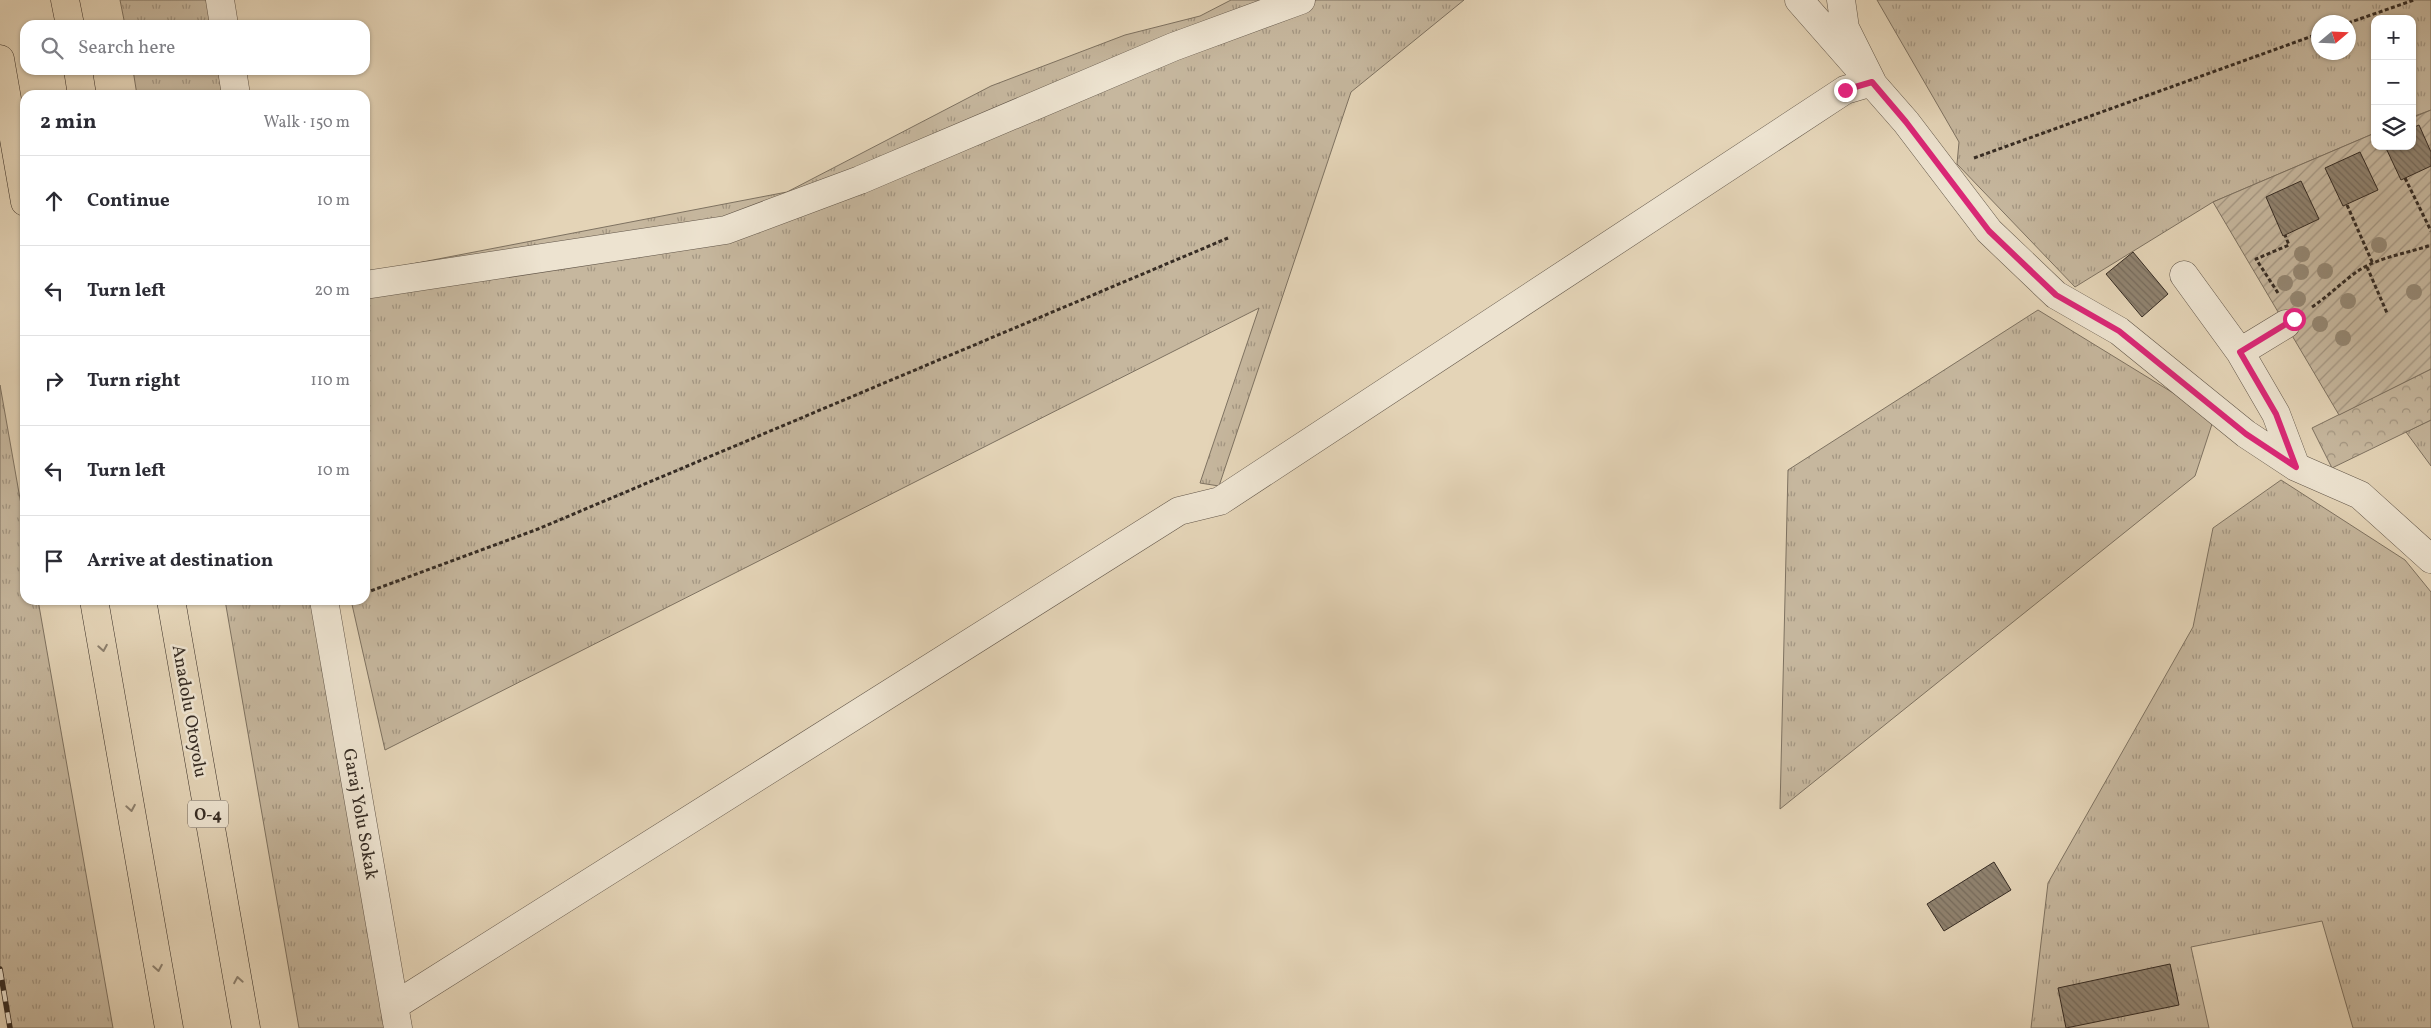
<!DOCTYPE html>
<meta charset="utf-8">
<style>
body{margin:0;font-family:Vollkorn,serif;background:#f2f2f3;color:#2b2b33}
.controls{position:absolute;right:15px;top:15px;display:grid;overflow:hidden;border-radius:10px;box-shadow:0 1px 4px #0004}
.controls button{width:45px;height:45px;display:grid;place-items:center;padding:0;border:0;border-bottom:1px solid #e1e1e2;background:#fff;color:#2b2b33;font:25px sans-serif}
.compass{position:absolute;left:2311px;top:15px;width:45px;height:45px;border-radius:50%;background:#fff;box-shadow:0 1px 4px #0004;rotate:71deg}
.stop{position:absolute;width:15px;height:15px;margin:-11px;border:4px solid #db2777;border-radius:50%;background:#fff}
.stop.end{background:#db2777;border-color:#fff;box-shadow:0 1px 5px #0008}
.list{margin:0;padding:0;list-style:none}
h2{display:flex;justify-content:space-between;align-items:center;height:65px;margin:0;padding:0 20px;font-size:21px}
h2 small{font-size:16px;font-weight:400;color:#7c7c81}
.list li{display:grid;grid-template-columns:32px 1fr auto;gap:15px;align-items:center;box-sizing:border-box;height:90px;padding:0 20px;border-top:1px solid #e1e1e2}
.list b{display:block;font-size:19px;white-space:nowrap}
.list em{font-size:16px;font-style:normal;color:#7c7c81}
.icon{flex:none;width:28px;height:28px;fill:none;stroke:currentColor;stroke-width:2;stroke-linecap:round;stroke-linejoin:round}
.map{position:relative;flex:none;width:2431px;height:1028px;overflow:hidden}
.search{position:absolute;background:#fff;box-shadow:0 1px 4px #0004;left:20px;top:20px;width:350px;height:55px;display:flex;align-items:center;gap:12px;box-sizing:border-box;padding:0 18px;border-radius:15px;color:#7c7c81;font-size:19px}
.panel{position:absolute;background:#fff;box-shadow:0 1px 4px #0004;left:20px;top:90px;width:350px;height:515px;border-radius:15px}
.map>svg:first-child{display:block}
</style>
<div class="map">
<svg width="2431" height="1028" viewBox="0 0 2431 1028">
<defs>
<pattern id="grass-tufts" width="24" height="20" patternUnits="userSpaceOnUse" patternTransform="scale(1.25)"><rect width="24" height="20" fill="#c6b79e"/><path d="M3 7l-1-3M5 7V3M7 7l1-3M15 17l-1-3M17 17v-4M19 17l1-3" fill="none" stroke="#a29581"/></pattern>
<pattern id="forest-crowns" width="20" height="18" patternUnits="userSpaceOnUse" patternTransform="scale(1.25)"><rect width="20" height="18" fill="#c6b79e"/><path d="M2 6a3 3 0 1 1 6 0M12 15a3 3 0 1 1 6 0" fill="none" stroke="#a29581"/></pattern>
<pattern id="garden-furrows" width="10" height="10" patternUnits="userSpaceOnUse" patternTransform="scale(1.25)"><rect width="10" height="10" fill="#c6b79e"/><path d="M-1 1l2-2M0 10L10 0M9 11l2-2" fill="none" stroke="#a29581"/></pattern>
<pattern id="building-back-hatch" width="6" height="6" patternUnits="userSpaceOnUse" patternTransform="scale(1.25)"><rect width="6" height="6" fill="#908370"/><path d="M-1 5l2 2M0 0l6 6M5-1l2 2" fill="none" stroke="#766b5c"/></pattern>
</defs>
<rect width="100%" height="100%" fill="#e4d4b7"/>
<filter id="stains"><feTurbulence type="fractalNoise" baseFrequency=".004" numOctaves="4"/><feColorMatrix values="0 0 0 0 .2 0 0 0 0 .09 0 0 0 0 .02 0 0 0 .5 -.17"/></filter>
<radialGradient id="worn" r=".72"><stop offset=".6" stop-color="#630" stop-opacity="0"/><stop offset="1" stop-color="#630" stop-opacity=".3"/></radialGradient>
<path fill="url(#grass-tufts)" stroke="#7e7261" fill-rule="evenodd" d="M120,0H210L215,25H125Z
M1231,0H1464L1351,92L1219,486L1200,483L1259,308L385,750L351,600H365V273L787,192L991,86L1125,35L1200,16Z
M1877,0H2431V110L2412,117V19H2375V133L2213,202L2075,287L1957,164L1959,142ZM2318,22H2348V52H2318Z
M133,70H223L227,95H137Z
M2038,310L2214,418L2195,476L1780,809L1788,470Z
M0,385L25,527V600H38L113,1028H10L0,973Z
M2431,420V466L2406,432Z
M2281,480L2405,560L2431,592V1028H2353L2322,921L2191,947L2209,1028H2031L2048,883L2193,627L2213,528Z
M225,600H315L390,1028H299Z"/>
<path fill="url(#forest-crowns)" stroke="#7e7261" d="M2431,369V420L2332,468L2312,428Z"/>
<path fill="url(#garden-furrows)" stroke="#7e7261" d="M2431,110V369L2339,415L2213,202L2375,133V146H2412V118Z"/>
<path fill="url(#building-back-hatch)" stroke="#362c24" d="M2419,125L2431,152V166L2401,180L2385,146H2412V128Z
M2360,152L2378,190L2343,206L2325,168Z
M2301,181L2319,219L2283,236L2266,197Z
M2133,252L2168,294L2142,317L2106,274Z
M1994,862L2011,890L1944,931L1927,904Z
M2170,964L2179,1005L2066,1028L2058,988Z"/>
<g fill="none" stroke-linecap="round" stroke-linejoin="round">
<g stroke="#625649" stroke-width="29">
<path id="minor" d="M220,0L224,25
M1799,0L1906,122L1989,231L2056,295L2119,331L2246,434L2296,467L2360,495L2431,559
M232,70L236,95
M2184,275L2240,352
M365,285L726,230L860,180L1173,47L1301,0
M2286,324L2240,352L2276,414L2296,467
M324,600L398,1028
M394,1006L1179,511L1220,501L1845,90L1872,82L1845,28L1841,0"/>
</g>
<g stroke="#362c24" stroke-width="29">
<path id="highway" d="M65,0L70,25
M0,59L25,202
M78,70L82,95
M94,600L169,1028
M171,600L246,1028"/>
</g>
<path stroke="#362c24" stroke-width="3" stroke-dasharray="4 2.5" stroke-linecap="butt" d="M2348,23L2414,0
M1974,158L2318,34
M2405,178L2431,231
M2347,205L2373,264
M2367,267L2387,313
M2278,293L2256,259L2289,245L2285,235
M2312,307C2327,297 2340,284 2355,273C2377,257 2406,254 2431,245
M365,593L538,529L1228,238"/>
<use href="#minor" stroke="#ede3d0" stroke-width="28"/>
<use href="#highway" stroke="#e4d4b7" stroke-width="28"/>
<g stroke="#362c24" stroke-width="5.5">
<path id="rail" d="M0,969L10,1028"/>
</g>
<use href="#rail" stroke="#ede3d0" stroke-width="4" stroke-dasharray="11" stroke-linecap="butt"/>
</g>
<g fill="#948773">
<circle cx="2379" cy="245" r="8"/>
<circle cx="2302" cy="254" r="8"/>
<circle cx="2325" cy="271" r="8"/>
<circle cx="2301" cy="272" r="8"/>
<circle cx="2285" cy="283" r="8"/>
<circle cx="2414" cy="292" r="8"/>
<circle cx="2298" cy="299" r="8"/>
<circle cx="2348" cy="301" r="8"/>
<circle cx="2320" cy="324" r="8"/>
<circle cx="2343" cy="338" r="8"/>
</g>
<defs><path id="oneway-chevron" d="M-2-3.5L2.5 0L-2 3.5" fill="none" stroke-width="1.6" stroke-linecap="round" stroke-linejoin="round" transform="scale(1.25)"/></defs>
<g stroke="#8d806e">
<use href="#oneway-chevron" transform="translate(103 648) rotate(80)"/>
<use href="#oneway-chevron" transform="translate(131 808) rotate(80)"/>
<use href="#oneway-chevron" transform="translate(158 968) rotate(80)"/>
<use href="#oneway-chevron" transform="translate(238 980) rotate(-100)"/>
</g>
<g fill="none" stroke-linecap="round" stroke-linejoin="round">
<path stroke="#db2777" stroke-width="6" d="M1845,90L1872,82L1906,122L1989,231L2056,295L2119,331L2246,434L2296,467L2276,414L2240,352L2294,319"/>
</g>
<g text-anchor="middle" stroke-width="5" stroke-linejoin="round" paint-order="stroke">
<rect fill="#ede3d0" stroke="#6d6358" stroke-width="1" x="188" y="800.5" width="40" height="27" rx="4"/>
<g font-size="16" font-weight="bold" fill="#362c24">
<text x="208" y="820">O-4</text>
</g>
<g font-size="18" fill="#362c24" stroke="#ede3d0">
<text transform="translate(190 711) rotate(80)" y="6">Anadolu Otoyolu</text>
<text transform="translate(361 814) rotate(80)" y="6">Garaj Yolu Sokak</text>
</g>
</g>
<rect width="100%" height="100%" filter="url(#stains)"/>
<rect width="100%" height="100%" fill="url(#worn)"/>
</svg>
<div class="controls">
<button>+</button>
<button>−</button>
<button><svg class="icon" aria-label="layers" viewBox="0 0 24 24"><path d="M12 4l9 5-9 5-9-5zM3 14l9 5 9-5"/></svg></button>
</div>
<svg class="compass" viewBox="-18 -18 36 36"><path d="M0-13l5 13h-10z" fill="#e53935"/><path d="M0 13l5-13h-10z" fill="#7c7c81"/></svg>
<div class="stop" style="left:2294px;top:319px"></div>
<div class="stop end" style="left:1845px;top:90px"></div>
<div class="search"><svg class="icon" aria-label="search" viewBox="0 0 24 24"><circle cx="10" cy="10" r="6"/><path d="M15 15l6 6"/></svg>Search here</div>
<section class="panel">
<h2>2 min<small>Walk · 150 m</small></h2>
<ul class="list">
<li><svg class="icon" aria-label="ahead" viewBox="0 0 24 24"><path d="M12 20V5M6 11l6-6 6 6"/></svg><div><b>Continue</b></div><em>10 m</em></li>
<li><svg class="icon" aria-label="left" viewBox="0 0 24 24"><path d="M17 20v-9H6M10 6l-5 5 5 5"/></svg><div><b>Turn left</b></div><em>20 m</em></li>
<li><svg class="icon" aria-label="right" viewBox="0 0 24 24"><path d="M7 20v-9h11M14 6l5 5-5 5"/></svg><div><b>Turn right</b></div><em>110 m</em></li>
<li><svg class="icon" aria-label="left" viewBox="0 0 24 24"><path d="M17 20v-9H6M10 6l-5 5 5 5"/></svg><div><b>Turn left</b></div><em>10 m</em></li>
<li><svg class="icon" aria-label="arrive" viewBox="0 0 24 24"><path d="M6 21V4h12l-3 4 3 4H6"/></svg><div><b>Arrive at destination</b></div></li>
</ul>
</section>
</div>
